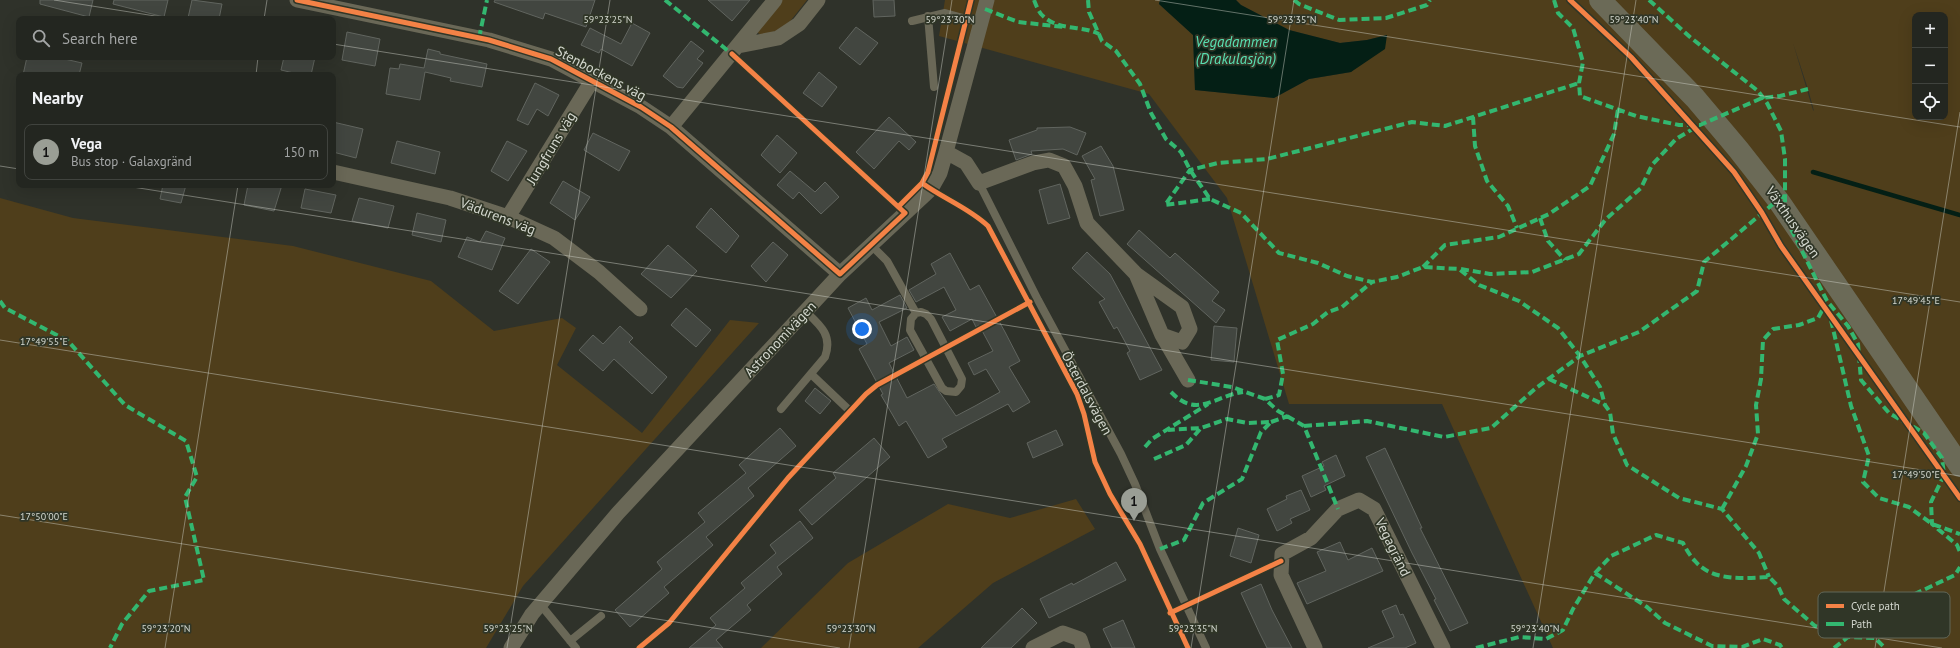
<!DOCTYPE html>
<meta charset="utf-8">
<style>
body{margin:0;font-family:"PT Sans",sans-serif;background:#2f322d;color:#f1f3f6}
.controls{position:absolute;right:12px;top:12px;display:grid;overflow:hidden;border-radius:8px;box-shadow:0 4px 16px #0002}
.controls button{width:36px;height:36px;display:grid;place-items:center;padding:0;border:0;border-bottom:1px solid #40433e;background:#232620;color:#f1f3f6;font:20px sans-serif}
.you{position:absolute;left:862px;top:329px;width:14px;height:14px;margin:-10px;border:3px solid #fff;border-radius:50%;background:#1a73e8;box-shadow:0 0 0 6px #1a73e833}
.badge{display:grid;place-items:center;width:26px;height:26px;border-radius:50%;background:#9a9e95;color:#111;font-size:13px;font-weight:700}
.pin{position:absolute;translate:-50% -33px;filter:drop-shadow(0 1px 2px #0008)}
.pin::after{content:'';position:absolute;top:21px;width:14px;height:12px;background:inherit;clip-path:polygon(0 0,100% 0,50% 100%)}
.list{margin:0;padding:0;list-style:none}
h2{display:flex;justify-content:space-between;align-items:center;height:52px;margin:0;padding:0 16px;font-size:17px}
h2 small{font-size:13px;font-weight:400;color:#a3a5a5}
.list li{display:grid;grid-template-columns:26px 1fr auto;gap:12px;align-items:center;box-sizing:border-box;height:56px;margin:0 8px 8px;padding:0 8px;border:1px solid #40433e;border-radius:8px}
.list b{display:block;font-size:15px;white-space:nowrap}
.list p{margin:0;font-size:13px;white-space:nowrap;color:#a3a5a5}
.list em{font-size:13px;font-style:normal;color:#a3a5a5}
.icon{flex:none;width:22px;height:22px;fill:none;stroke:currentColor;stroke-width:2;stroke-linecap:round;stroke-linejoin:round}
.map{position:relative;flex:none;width:1960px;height:648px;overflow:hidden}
.search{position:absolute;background:#232620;box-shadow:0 4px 16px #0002;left:16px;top:16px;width:320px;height:44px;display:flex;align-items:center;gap:10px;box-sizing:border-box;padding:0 14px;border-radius:8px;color:#a3a5a5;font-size:15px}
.panel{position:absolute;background:#232620;box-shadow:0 4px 16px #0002;left:16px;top:72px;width:320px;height:116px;border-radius:8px}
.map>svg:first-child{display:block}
</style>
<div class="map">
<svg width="1960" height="648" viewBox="0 0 1960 648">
<rect width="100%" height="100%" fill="#2f322a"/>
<path fill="#4f3e1b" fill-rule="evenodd" d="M781,0H807L784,29L761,35L758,33V29Z
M945,0H1160L1159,4L1193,35L1195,90L1274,98L1309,79L1351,72L1387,35L1367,40L1340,43L1289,30L1241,5L1236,0H1960V648H1553L1442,404H1289L1227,198L1149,94L939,36ZM1915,15H1945V117H1915ZM1793,43L1808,89L1814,111L1813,110Z
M0,198L73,218L293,246L431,281L494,331L562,318L576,328L557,365L642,433L730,320L759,323L523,586L486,648H0Z
M1076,499L1095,529L993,583L918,648H761L848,563L948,504L1010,518Z"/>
<path fill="#041f15" d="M1160,0H1236L1241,5L1289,30L1340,43L1367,40L1387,35L1385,49L1351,72L1309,79L1274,98L1195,90L1193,35L1159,4Z"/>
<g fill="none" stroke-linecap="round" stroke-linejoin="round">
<path stroke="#041f15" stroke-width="4.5" d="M1813,172L1960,215"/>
</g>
<path fill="#424640" stroke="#61655f" d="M40,0H93L89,17L40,4Z
M114,0H168L164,17L113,4Z
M192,0L222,4L219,19L188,18Z
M495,0H595L586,27L545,13L543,19L494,2Z
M708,0H750L732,21Z
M873,0H894L895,16L874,17Z
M632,23L650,33L632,66L601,49L599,53L581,45L590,28L621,44Z
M856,27L878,43L860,65L839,48Z
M347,32L380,39L375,66L342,60Z
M691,41L704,51L697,59L703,63L683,88L677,87L663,76Z
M428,49L440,52V54L487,64L482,87L450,81L451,78L425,72L420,100L386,94L390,68L399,69L400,64L424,68Z
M27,57H56L82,63L79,75H23Z
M284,57H315L311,75H302L281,70Z
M819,72L837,87L822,107L803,93Z
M535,83L559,95L548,116L537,109L528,125L517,120Z
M889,117L916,142L909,150L899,141L874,169L856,152Z
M333,122L363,129L356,158L333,152Z
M1070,127L1086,133L1077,155L1063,149L1031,151L1032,154L1016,160L1009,140L1037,130V128Z
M593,133L630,151L619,171L584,150Z
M777,135L797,153L780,173L761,155Z
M397,141L440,152L435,174L391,163Z
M507,141L527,151L508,181L491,171Z
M1101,146L1113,166L1124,210L1100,216L1091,180L1095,179L1082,156Z
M790,171L815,192L825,182L839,197L821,214L799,192L793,199L777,185Z
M563,181L590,197L575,220L550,203Z
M1060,184L1070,218L1048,224L1039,190Z
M163,185H186L181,203L160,199Z
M248,185H282L274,211L244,205Z
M305,189L336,195L331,213L301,208Z
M359,198L394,206L388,228L352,221Z
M711,208L739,236L726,253L696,227Z
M417,213L446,220L441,242L412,235Z
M1139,230L1170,258L1175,253L1219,292L1212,301L1225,310L1216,323L1127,244Z
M486,231L505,238L492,270L458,257L467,237L480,242Z
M773,242L788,255L766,282L751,266Z
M668,245L697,271L671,298L641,274Z
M531,249L550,262L518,304L499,291Z
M1087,252L1110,274L1162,370L1140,380L1127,353L1130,351L1117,327L1114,329L1099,302L1105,299L1072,268Z
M950,253L970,290L979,285L1005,332L1020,361L1009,367L1030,402L1013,412L1008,404L968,425L942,439L947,447L928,458L906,421L899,426L881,395L883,394L859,349L867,344L848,308L866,298L872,310L900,295L907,308L879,322L891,346L907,337L914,350L889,363L907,398L934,384L956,416L975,406L1000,392L986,369L974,375L968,363L993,351L979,325L976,327L972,319L950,331L942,317L956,310L944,287L916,302L909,290L936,274L931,264Z
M686,308L711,330L696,347L671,325Z
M620,326L633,338L629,342L667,377L652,394L614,359L603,371L579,350L593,335L603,344Z
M1214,326L1237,328L1234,362L1211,360Z
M815,388L831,401L820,414L805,401Z
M780,428L796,446L748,488L754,496L706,537L713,545L664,587L669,593L630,627L615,610L662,569L657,562L705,522L698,513L746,473L739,465Z
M1056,430L1063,445L1033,458L1027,443Z
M874,438L890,457L812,525L799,510L836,478L833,473Z
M1385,448L1422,528H1420L1468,623L1450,631L1434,600L1436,599L1412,553L1366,457Z
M1336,455L1345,476L1324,486L1326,490L1311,497L1302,476L1324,466L1322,462Z
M1301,490L1310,510L1290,519L1292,523L1277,531L1267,509L1287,499L1286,496Z
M800,521L813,538L777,567L782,574L747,605L751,610L716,640L723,648H689L716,625L710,618L745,588L741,583L776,553L770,545Z
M1238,528L1259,535L1251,563L1230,556Z
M1340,542L1348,560L1372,548L1383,571L1307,604L1297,583L1326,571L1317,552Z
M1116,562L1126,580L1049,618L1040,599L1072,583L1073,585Z
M1261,584L1272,610L1292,648H1267L1260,634L1241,593Z
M1396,605L1400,615L1403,614L1416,643L1405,648H1368L1394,637L1382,611Z
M1022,608L1037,623L1011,648H981Z
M1123,620L1135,648H1112L1103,629Z"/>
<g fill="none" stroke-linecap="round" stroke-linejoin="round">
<path stroke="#6a6857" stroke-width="8" d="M928,16L934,87
M912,21L945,13L981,23
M979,183L1038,300L1121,454L1135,484L1160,549L1206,648
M870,244L887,261L916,313
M921,312L926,314L931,319L962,379L961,386L956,392L946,391L942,388L910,330L911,319L916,313Z
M811,374L850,411
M781,409L825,357C833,335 820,325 805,311
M540,604L576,648
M570,641L601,616"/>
<path stroke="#6a6857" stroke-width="15" d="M297,0L489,40L551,59L641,107L671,127L840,274
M738,46L778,38L799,24L818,0
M671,127L775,0
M946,152L966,163L979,183L1033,163L1049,160L1064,166L1075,186L1087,223L1136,274L1162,335L1182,342L1190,329L1182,307L1136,274
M333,172L450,198L508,217L554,238L599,272L640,309
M508,217L593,79
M1162,335L1188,380
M511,648L532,614L618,513L840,274L931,189L940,173L946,152L987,0
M1033,648L1063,633L1080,639L1083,648
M1315,648L1281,575L1282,554L1311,538L1338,509L1359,500L1374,509L1443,648"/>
<path stroke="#6b6a57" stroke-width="22" d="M1600,0L1695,98L1738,149L1778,200L1960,466"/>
<path stroke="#33b770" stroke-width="4" stroke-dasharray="8 4" stroke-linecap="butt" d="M665,0L732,54
M1034,0C1036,5 1039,13 1043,16C1059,31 1081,25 1099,34
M1088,0L1089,12L1102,41L1116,51L1140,84L1151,113L1166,139L1181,152L1190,170L1210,199L1241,213L1279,253L1318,263L1347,276L1372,282L1397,277L1423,267L1459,269L1479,285L1519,301L1558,328L1580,356L1600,387L1605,405L1610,412L1613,434L1627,465L1679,498L1722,509L1759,553L1769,577
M1294,0L1299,4L1339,20L1386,18L1427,5L1430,0
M1554,0L1558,13L1573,28L1583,62L1579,83L1580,96L1636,116L1679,125H1700L1762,98L1780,96L1808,89
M1649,0L1690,37L1758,91L1767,103L1781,131L1785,159V207L1791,229L1827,301L1848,326L1858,344L1861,380L1889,413L1924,433L1942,458L1944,475L1931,502L1932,524L1957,545L1960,552
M985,9L1018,22L1064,27
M479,38L487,0
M1473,117L1475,146L1487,181L1508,206L1517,228
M1210,199L1165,205L1190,170L1218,163L1267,159L1412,122L1445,126L1579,83
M1540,218L1548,241L1565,260
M1423,267L1445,245L1499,237L1549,214L1590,186L1614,134L1618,109
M1461,269L1490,274L1532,272L1579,254L1606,219L1641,188L1652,165L1676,139L1696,127
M0,301L5,308L68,341L125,405L186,441L197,477L185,497L204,580L149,591L122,624L110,648
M1831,320L1851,406L1869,456L1863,482L1879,498L1909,507L1932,524L1960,534
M1549,379L1605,405
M1188,380L1232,387L1265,399L1278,411L1304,426L1338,509
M1171,392C1197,419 1214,396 1243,392
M1265,399L1279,395L1283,374L1277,340L1313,324L1328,312L1342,307L1372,282
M1271,422L1288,416
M1304,426L1367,421L1444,437L1491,428L1536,388L1580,356L1639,332L1697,291L1704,262L1785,194
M1145,447L1152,439L1208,404
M1154,459L1186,445L1201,428
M1722,509L1746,466L1758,434L1756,405L1761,379L1763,340L1773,329L1799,325L1818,318L1825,305
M1160,549L1184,540L1203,503L1242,479L1261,432L1271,422L1247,423L1227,419L1201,428L1168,430
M1595,573L1647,607L1665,623L1712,646L1742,647L1763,639L1780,645L1782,648
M1476,648L1519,637L1546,639L1563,630L1573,609L1595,573L1611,556L1656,535L1683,543C1686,549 1690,556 1695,561C1713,582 1744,578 1769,577L1778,586L1784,599L1815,626L1848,637L1877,612L1955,575L1960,567
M1834,648L1848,637L1875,638L1885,648"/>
<g stroke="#303627" stroke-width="8">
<path id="cycleway" d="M297,0L489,40L551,59L641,107L671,127L840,274L905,213L732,54
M1570,0L1631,57L1734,172L1762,213L1781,246L1960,498
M922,183C944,199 969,208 988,226L1077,394L1084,414L1095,462L1110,494L1140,544L1188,648
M899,206L922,183L928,172L971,0
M1170,613L1281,561
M639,648L669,623L788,478L866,394L877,385L1030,302"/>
</g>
<use href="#cycleway" stroke="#f48246" stroke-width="5"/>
</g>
<path fill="none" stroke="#d4d8cf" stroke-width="1" stroke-opacity="0.45" d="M54,0L174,19M1155,0L1960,127M264,19L267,0M333,44L1960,302M256,75L258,57M0,166L19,169M120,185L1960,476M0,340L1942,648M0,515L840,648M165,648L238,185M507,648L610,0M849,648L952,0M1191,648L1294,0M1533,648L1636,0M1875,648L1960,112"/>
<g text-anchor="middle" stroke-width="3.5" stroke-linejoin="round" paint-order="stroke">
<g font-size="14" fill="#d4d8cf" stroke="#303627">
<text transform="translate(601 73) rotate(28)" y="5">Stenbockens väg</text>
<text transform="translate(551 148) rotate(-59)" y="5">Jungfruns väg</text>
<text transform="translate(498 216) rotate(21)" y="5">Vädurens väg</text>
<text transform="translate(1793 222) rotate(55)" y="5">Växthusvägen</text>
<text transform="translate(780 339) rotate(-47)" y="5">Astronomivägen</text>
<text transform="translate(1087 393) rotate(62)" y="5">Österdalsvägen</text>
<text transform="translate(1393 547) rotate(64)" y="5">Vegagränd</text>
</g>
<g font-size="15" font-style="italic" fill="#59e0b2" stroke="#303627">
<text x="1236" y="47">Vegadammen<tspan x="1236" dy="17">(Drakulasjön)</tspan></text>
</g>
</g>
<rect x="1818" y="592" width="132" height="46" rx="6" fill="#303627" stroke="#616759" stroke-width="1"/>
<rect x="1826" y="604" width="18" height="4" fill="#f48246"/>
<rect x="1826" y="622" width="18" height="4" fill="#33b770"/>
<g font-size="11" fill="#d4d8cf">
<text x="1851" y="610">Cycle path</text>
<text x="1851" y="628">Path</text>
</g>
<g font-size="10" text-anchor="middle" fill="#d4d8cf" stroke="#303627" stroke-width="3.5" stroke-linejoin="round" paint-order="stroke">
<text x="608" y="23">59°23'25"N</text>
<text x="950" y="23">59°23'30"N</text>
<text x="1292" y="23">59°23'35"N</text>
<text x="1634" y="23">59°23'40"N</text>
<text x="1916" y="304">17°49'45"E</text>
<text x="44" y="345">17°49'55"E</text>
<text x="1916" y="478">17°49'50"E</text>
<text x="44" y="520">17°50'00"E</text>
<text x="166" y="632">59°23'20"N</text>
<text x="508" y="632">59°23'25"N</text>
<text x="851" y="632">59°23'30"N</text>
<text x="1193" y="632">59°23'35"N</text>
<text x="1535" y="632">59°23'40"N</text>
</g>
</svg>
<div class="controls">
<button>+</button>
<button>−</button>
<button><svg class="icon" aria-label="locate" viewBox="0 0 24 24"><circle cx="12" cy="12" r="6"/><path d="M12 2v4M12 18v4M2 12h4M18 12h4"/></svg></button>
</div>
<div class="you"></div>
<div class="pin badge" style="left:1134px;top:521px">1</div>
<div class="search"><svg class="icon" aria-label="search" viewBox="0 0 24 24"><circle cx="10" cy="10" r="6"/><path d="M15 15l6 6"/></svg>Search here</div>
<section class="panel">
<h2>Nearby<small></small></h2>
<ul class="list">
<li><span class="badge">1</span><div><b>Vega</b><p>Bus stop · Galaxgränd</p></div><em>150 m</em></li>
</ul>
</section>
</div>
